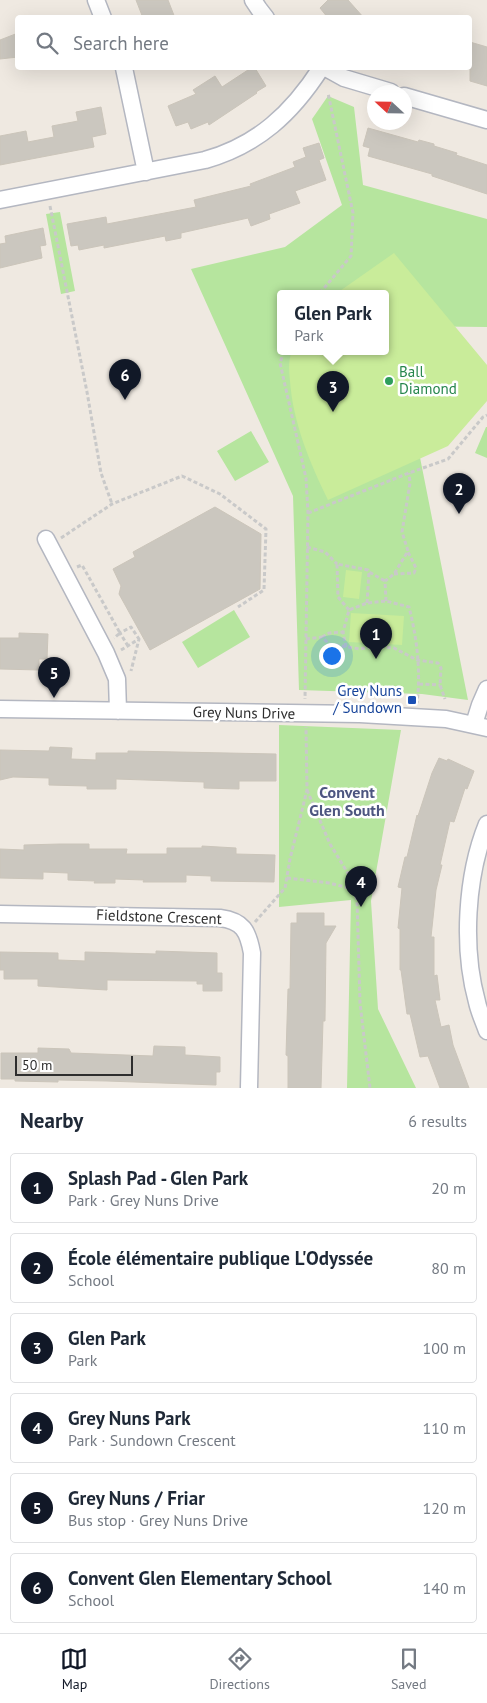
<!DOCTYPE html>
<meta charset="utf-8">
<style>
body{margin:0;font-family:"PT Sans",sans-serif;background:#f2f2f3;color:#1f2937}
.compass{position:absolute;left:367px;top:85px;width:45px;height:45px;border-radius:50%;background:#fff;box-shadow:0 5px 20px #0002;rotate:292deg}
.scale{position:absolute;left:15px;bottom:12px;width:118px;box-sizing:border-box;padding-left:5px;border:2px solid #2e2e2e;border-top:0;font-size:14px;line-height:18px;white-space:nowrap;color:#2e2e2e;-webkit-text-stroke:4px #fff;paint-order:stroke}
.you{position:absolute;left:331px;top:655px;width:18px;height:18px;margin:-12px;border:4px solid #fff;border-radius:50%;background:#1a73e8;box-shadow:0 0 0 8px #1a73e833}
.badge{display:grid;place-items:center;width:32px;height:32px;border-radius:50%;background:#111827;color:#fff;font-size:16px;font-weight:700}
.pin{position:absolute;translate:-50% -41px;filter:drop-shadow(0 1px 2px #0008)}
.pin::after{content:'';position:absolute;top:26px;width:18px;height:15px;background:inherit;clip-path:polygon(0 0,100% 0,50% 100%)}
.popup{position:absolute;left:277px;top:290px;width:112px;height:65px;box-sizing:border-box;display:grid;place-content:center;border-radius:5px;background:#fff;filter:drop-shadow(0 1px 4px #0005);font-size:16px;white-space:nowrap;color:#747a83}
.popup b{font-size:19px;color:#1f2937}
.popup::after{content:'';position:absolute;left:50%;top:100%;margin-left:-10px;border:10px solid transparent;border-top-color:#fff}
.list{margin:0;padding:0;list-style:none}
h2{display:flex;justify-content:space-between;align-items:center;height:65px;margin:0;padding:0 20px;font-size:21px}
h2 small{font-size:16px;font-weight:400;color:#747a83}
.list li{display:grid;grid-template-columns:32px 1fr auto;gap:15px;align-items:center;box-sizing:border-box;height:70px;margin:0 10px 10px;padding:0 10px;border:1px solid #e0e1e3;border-radius:5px}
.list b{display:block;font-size:19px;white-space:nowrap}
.list p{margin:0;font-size:16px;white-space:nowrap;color:#747a83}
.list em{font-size:16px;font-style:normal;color:#747a83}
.icon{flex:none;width:28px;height:28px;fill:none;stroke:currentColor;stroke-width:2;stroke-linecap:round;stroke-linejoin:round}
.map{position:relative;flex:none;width:487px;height:1088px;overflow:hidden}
.search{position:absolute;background:#fff;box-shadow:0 5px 20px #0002;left:15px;right:15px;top:15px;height:55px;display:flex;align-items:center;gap:12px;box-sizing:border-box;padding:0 18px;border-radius:5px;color:#747a83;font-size:19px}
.sheet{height:545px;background:#fff}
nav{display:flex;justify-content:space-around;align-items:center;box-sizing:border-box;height:70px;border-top:1px solid #e0e1e3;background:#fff;font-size:14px;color:#747a83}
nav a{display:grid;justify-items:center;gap:2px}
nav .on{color:#111827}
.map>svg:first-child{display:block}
</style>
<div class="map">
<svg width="487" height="1088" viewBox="0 0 487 1088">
<rect width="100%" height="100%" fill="#efe9e1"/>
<path fill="#b6e59e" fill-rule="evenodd" d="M328,96L354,107L363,185L487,219V327L394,326L468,700L422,694L299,690L293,496L191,269L285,247L342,205L312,119ZM280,293H386V351H280Z
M60,212L75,291L61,294L46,214Z
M486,427H487V458L475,453Z
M251,431L269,462L235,481L217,451Z
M234,610L250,637L198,668L182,642Z
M279,725L401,730L371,901L378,1009L416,1088H347L351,900L279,907Z"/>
<path fill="#c9ec9a" d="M394,253L487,365V401L448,446L328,500C310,463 293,423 290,381C289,370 288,361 292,351H386V293H337Z
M346,570L362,572L359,599L343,597Z
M351,613L404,616L402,645L349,642Z"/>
<path fill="#cbc7bf" stroke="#cbc5ba" d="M136,0H168L175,18H143Z
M328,0H348L364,18H328L320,8Z
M18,33V57L0,59V40Z
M470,42L487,47V86L470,81Z
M251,68H255L266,86L256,92L257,93L209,125L208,122L191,129L188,122L176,126L168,106L196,94L193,90L215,76L222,87Z
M101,107L106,134L92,137L94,147L0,165V136L26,131L28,142L54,137L52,126L78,121L76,112Z
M368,128L418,142L419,140L434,144V146L457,153L456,155L487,165V194L432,176V174L368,156L370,148L363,146Z
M319,143L324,158L319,160L326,180L295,191L300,203L269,214L270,219L251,226L248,218L181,233V238L166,241L165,236L104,248V245L79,250L78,245L71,246L67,224L106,217L107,224L196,207L194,200L251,186L250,184L295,167L293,162L306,157L303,148Z
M43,228L46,245L40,246L42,258L0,268V244L6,243L5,236Z
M215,507L261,534L260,589L150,650L119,594L121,586L113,569L135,557L133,552Z
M19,633L48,634L47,659H39V670L0,669V638H19Z
M50,747L72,748L71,759L96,760V753H128V751L276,754V781H239V789L204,788V782L116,779V789H87V786L49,785V778L13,777L0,780V750L49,751Z
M439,758L447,761L448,759L474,771L467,789L465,788L454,822L450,821L440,865H442L436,890L431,937H434V976L437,975L440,1000H435L441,1027L449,1025L453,1045L469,1088H440L428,1056L420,1057L410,1014H407L401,970H400V929L398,928L402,888L398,887L405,857H407L417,815L418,816L432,773Z
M60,844H89V849H127L126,854H167V848H202V846L236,848V854L275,855L274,882L211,881V876L186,875V882H143L144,880L115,879V883H94L95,881L68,880V873L43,872V879L0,878V849L24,850V845Z
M297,913H324V926H336L326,943L325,1021H323L321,1088H288V1056L286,1055L288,989H290L291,923H297Z
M156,951L217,953V973H222V991H203V984H197V981L107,980V990L38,986V979H4V970H0V952L58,953V960L85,961V952L156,954Z
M154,1046L185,1047V1055L220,1057V1072H216V1085L107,1081L58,1080V1082L15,1081V1079H1V1053H38V1048L69,1049L71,1053L153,1056Z"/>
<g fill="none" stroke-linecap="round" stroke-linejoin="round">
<g stroke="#b4b7c1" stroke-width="19">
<path id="minor" d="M96,0L103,18
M253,0L259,9L266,18
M124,68L146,172
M326,68L344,78L391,92
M404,96L487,120
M0,200L205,160C258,145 292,113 321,68
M46,539L106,653L117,679L118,711
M0,709L360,714L446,719L487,728
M474,724L480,705L487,689
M487,824C466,876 462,948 477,1002C479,1012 484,1022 487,1031
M0,914L220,918C243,921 248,931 252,953L249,1088"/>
</g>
<path stroke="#c9c9c9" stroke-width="3" stroke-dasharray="4 2.5" stroke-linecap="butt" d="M50,206L87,392L101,473L112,504
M320,293L351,256L353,213L328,93
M284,351L280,363L306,478L308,513L305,699
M308,513L409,473L448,459L483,417L487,415
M61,538L112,504L182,476L220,494L266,529L264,590L238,607
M307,547L325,552L337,564
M77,567L82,565L120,633L114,638
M394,574L414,573L416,568L408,552
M386,601L385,581L394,574L408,551L402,532L410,483L409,473
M367,603L369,572
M349,610L338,597L337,564L368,570L369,572L385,581
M322,637L329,633L343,632
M306,639L322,637L329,644L360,649L375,646L394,648L417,660L438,663L441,668L440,685L445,699
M128,646L120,633L131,627L139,639
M346,647L343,632L349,610L367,603L386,601L409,607C417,638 421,672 417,703
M121,650L139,639L131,671
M419,684L440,685
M307,790L330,844L349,875L357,900L360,1003L370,1088
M287,878L329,883L353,889
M255,922L285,888L290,859L307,790L306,727"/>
<use href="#minor" stroke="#fff" stroke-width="16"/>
</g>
<circle fill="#2e9e5b" stroke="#fff" stroke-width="2" cx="389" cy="381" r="5"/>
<rect fill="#1a4fb4" stroke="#fff" stroke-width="2" x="407" y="695" width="10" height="10" rx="2.5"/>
<g text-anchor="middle" stroke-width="5" stroke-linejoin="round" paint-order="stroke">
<g font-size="15" fill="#27864d" stroke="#fff" text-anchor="start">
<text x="399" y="377">Ball<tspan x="399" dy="17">Diamond</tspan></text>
</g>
<g font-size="15" fill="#164399" stroke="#fff" text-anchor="end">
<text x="402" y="696">Grey Nuns<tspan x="402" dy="17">/ Sundown</tspan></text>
</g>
<g font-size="15" fill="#2e2e2e" stroke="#fff">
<text transform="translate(244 713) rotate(1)" y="5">Grey Nuns Drive</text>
<text transform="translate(159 917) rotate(2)" y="5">Fieldstone Crescent</text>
</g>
<g font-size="16" font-weight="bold" fill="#4d5680" stroke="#fff">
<text x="347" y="798">Convent<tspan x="347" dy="18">Glen South</tspan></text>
</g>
</g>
</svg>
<svg class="compass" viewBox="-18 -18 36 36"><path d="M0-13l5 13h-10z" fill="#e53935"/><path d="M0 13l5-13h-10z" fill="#747a83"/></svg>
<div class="scale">50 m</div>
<div class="you"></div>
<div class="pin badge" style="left:376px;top:659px">1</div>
<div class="pin badge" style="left:459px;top:514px">2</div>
<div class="pin badge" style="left:333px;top:412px">3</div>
<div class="popup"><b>Glen Park</b>Park</div>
<div class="pin badge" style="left:361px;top:907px">4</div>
<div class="pin badge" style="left:54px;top:698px">5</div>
<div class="pin badge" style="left:125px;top:400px">6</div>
<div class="search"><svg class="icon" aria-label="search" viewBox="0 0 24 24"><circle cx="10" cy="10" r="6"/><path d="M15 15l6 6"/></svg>Search here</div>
</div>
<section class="sheet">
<h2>Nearby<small>6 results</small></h2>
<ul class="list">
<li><span class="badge">1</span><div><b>Splash Pad - Glen Park</b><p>Park · Grey Nuns Drive</p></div><em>20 m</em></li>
<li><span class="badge">2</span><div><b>École élémentaire publique L'Odyssée</b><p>School</p></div><em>80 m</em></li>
<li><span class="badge">3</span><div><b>Glen Park</b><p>Park</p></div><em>100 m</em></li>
<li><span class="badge">4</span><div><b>Grey Nuns Park</b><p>Park · Sundown Crescent</p></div><em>110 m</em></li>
<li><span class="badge">5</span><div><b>Grey Nuns / Friar</b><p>Bus stop · Grey Nuns Drive</p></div><em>120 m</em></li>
<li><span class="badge">6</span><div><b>Convent Glen Elementary School</b><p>School</p></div><em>140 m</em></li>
</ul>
</section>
<nav>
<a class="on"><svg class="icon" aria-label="map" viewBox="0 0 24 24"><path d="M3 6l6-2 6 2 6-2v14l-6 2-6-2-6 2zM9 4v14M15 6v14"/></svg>Map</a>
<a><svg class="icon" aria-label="directions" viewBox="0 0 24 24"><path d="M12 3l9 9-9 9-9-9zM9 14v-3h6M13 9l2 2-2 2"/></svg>Directions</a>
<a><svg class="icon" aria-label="saved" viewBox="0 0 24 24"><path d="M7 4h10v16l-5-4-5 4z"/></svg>Saved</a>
</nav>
